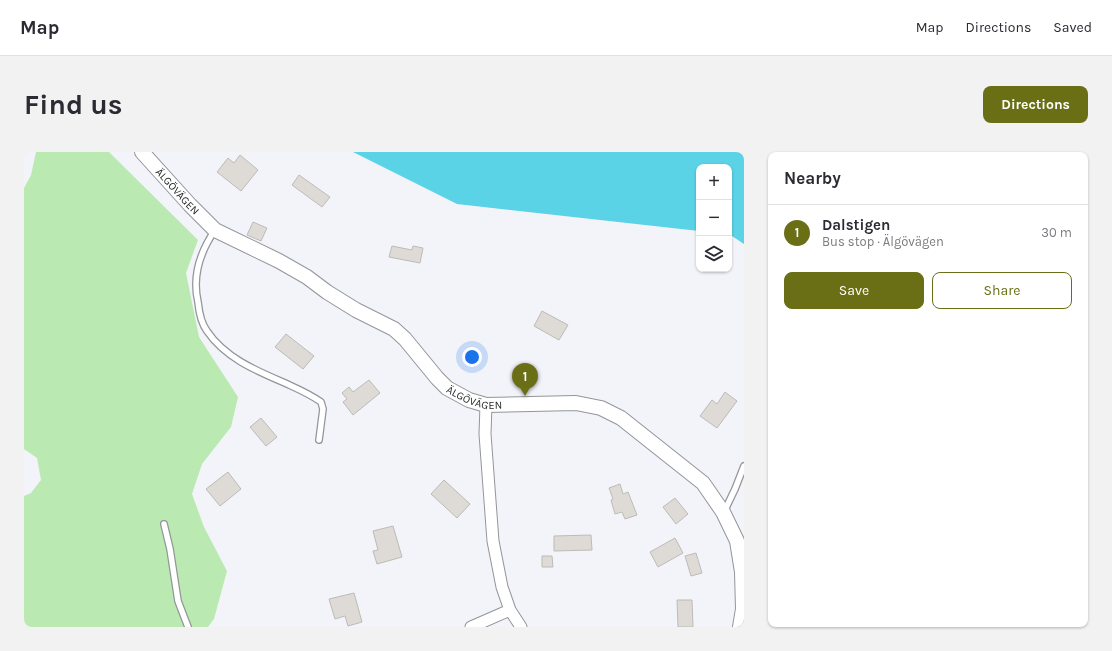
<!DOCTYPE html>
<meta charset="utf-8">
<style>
body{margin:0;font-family:Karla,sans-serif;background:#f2f2f3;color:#2b2b33}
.controls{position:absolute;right:12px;top:12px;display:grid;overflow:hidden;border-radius:8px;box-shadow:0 1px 3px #0004}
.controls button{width:36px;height:36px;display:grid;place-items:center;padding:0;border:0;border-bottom:1px solid #e1e1e2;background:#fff;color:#2b2b33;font:20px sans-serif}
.you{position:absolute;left:448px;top:205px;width:14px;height:14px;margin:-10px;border:3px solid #fff;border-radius:50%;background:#1a73e8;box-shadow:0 0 0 6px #1a73e833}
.badge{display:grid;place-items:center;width:26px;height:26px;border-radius:50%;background:#6a6f15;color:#fff;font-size:13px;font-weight:700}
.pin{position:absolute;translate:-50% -33px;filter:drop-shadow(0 1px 2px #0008)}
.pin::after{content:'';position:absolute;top:21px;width:14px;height:12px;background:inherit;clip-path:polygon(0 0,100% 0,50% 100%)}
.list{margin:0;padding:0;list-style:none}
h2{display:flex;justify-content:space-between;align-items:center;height:52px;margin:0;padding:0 16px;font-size:17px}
h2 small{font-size:13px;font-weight:400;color:#7c7c81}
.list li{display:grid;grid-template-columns:26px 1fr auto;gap:12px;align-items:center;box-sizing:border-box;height:56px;padding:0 16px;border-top:1px solid #e1e1e2}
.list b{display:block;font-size:15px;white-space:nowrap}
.list p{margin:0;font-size:13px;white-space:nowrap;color:#7c7c81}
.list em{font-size:13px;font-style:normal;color:#7c7c81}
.actions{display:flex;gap:8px;padding:12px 16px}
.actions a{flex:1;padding:9px 0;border:1px solid #6a6f15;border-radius:8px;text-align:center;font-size:14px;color:#6a6f15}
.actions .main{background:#6a6f15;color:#fff}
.icon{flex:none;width:22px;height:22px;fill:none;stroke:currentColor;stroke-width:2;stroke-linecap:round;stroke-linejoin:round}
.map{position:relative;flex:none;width:720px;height:475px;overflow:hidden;border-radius:8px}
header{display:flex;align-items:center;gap:24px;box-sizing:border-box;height:56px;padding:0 20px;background:#fff;border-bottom:1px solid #e1e1e2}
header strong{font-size:19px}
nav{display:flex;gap:22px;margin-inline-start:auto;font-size:14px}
.intro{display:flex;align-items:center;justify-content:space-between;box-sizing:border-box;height:96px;padding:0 24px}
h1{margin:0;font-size:28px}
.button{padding:10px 18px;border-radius:8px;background:#6a6f15;color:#fff;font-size:14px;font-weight:700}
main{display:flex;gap:24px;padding:0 24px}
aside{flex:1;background:#fff;border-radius:8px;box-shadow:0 1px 3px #0004}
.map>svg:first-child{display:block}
</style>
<header>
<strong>Map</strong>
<nav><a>Map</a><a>Directions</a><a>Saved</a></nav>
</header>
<div class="intro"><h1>Find us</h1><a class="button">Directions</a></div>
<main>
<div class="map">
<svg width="720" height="475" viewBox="0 0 720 475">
<rect width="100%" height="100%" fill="#f2f4fa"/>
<path fill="#baeab2" d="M12,0H85L174,88L162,121L175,185L214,245L207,275L178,312L168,342L180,375L203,419L190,467L184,475H0V344L7,341L17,328L13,306L0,297V36L7,23Z"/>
<path fill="#5ad3e6" d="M329,0H720V92L705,82V15H675V79L433,52Z"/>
<path fill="#dedad5" stroke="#bebbb6" d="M216,3L234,18L217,39L193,20L204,6L210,11Z
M275,23L306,45L298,55L268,33Z
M229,70L243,76L237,89L223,83Z
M368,94L388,98L389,94L399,96L396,111L365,105Z
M518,159L544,173L535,188L510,174Z
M262,182L290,204L279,217L251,195Z
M345,228L356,241L329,263L319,250L323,247L318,241L325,235L329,240Z
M701,240L713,249L693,276L676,264L688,248L693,252Z
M237,266L253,285L242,294L226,275Z
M204,320L217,337L196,354L182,337Z
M420,328L446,352L433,366L407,342Z
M596,332L599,342L604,340L613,363L601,367L598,360L591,362L587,348L589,347L585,336Z
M651,346L664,362L652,372L639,355Z
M369,374L378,405L353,412L349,399L354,398L349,379Z
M567,383L568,398L530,399V384Z
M651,386L659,401L634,415L626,400Z
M672,401L678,421L667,424L661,404Z
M518,404H528L529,415H518Z
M330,441L338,470L324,474L321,464L311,467L305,447Z
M653,448H668L669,475H654Z"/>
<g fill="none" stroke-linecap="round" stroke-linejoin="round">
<g stroke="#93959a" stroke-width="8">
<path id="service" d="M191,78C176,100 168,124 174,150C175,160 177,171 183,179C201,206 233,219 261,231C274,237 286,242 297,250L299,257L295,288
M700,360L711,337L720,314
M140,372L146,397L154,449L164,475"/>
</g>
<g stroke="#93959a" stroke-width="13">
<path id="minor" d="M462,253L461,282L469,389L478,435L486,458L497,475
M447,475L486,458"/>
</g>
<g stroke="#93959a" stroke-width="16">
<g id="tertiary">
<path id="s1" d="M118,0L166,53L191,78L255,109L283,125L303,140L332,158L370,177L381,187L413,226L423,236L445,248L462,253L552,251L577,256L597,266L679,331L699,360L713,389L718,420L719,457L716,475"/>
</g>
</g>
<use href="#service" stroke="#fff" stroke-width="5.5"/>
<use href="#minor" stroke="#fff" stroke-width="11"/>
<use href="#tertiary" stroke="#fff" stroke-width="14"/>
</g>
<g text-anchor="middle" stroke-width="3" stroke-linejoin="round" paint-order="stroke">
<g font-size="11" fill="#262729" stroke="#fff">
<text dy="4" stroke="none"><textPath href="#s1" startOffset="53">ÄLGÖVÄGEN</textPath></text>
<text dy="4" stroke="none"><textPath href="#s1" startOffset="421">ÄLGÖVÄGEN</textPath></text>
</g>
</g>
</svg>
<div class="controls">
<button>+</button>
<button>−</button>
<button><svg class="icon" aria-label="layers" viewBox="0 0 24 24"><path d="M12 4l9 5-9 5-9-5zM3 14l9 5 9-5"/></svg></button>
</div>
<div class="you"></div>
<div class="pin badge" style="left:501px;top:244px">1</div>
</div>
<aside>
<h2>Nearby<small></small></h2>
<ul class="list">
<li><span class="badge">1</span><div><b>Dalstigen</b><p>Bus stop · Älgövägen</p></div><em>30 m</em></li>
</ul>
<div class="actions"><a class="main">Save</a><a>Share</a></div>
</aside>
</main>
